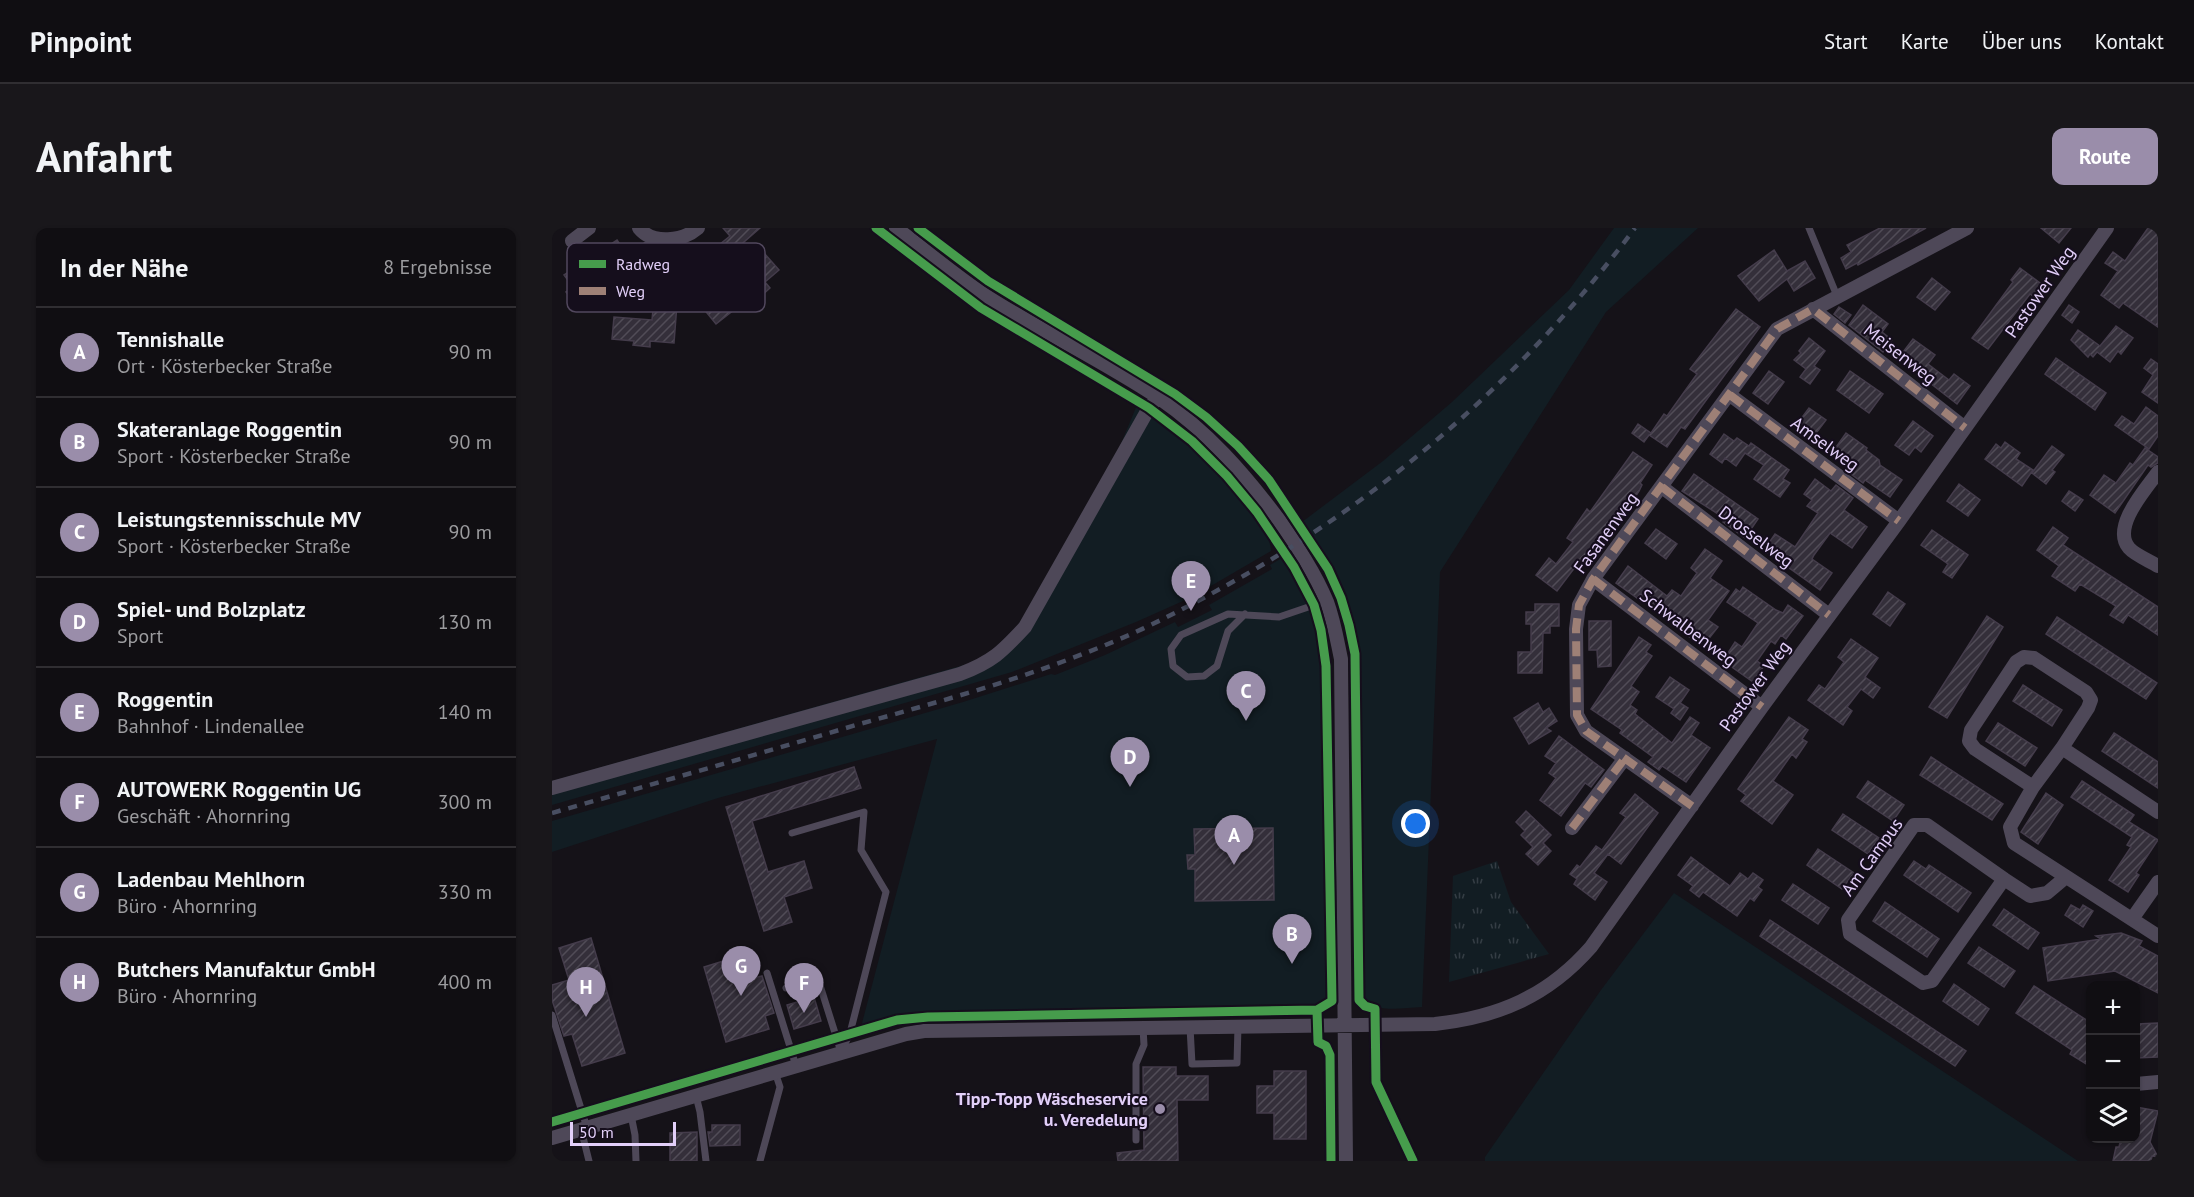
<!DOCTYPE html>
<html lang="de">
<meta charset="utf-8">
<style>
body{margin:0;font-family:"PT Sans",sans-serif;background:#19171b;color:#f1f3f6}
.controls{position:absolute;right:18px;bottom:18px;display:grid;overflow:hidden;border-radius:12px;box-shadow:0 2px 4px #0004}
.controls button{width:54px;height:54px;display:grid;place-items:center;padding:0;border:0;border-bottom:2px solid #302e32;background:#100e12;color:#f1f3f6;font:30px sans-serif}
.scale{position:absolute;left:18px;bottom:15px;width:106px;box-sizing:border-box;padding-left:6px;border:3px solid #e2cff9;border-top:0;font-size:16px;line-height:21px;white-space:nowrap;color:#e2cff9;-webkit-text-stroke:4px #150e1c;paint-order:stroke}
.you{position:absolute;left:864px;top:596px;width:21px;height:21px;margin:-15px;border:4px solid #fff;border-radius:50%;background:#1a73e8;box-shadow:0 0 0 9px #1a73e833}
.badge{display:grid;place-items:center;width:39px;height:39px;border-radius:50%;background:#9a8daa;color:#fff;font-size:20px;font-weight:700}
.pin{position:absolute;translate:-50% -50px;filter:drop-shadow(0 2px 3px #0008)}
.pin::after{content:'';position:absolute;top:32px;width:21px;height:18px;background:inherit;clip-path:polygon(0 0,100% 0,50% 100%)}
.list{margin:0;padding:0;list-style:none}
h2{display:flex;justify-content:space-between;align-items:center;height:78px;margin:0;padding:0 24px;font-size:26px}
h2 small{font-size:20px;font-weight:400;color:#9c9c9f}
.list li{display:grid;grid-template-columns:39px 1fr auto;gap:18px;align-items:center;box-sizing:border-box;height:90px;padding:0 24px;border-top:2px solid #302e32}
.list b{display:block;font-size:22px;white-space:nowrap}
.list p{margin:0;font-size:20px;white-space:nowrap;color:#9c9c9f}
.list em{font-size:20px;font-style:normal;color:#9c9c9f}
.icon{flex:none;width:33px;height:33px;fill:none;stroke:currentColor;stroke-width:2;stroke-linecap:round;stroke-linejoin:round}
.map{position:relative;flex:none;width:1606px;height:933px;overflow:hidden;border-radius:12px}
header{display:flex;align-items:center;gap:36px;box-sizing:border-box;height:84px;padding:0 30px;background:#100e12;border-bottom:2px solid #302e32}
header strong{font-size:28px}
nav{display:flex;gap:33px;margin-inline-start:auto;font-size:21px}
.intro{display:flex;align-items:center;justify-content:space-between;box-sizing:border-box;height:144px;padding:0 36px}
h1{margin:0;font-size:42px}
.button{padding:15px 27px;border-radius:12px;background:#9a8daa;color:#fff;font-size:21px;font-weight:700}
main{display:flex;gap:36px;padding:0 36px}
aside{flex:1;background:#100e12;border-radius:12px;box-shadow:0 2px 4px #0004}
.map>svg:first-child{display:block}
</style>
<header>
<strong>Pinpoint</strong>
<nav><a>Start</a><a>Karte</a><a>Über uns</a><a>Kontakt</a></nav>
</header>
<div class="intro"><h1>Anfahrt</h1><a class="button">Route</a></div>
<main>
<aside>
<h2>In der Nähe<small>8 Ergebnisse</small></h2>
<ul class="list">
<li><span class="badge">A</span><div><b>Tennishalle</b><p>Ort · Kösterbecker Straße</p></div><em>90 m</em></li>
<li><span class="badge">B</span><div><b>Skateranlage Roggentin</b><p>Sport · Kösterbecker Straße</p></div><em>90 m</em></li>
<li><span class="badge">C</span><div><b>Leistungstennisschule MV</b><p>Sport · Kösterbecker Straße</p></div><em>90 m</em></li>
<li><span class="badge">D</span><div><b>Spiel- und Bolzplatz</b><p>Sport</p></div><em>130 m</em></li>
<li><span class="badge">E</span><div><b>Roggentin</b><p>Bahnhof · Lindenallee</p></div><em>140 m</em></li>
<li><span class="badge">F</span><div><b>AUTOWERK Roggentin UG</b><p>Geschäft · Ahornring</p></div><em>300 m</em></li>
<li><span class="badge">G</span><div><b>Ladenbau Mehlhorn</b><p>Büro · Ahornring</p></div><em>330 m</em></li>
<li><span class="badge">H</span><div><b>Butchers Manufaktur GmbH</b><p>Büro · Ahornring</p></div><em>400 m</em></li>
</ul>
</aside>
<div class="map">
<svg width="1606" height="933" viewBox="0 0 1606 933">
<defs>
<pattern id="park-tufts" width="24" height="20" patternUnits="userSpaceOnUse" patternTransform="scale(1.5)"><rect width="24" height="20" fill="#121d23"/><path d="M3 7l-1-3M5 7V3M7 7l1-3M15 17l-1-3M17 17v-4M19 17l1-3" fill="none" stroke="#343d44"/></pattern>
<pattern id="building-hatch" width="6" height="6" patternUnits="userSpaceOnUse" patternTransform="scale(1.5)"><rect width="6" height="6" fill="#342f3a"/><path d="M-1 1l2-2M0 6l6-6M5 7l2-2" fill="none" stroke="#514c57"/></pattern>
</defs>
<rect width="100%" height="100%" fill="#151218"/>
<path fill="#121d23" d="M1062,0H1146L1054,84L888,344L870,779C849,780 823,786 809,769L804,426C796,377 778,334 750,294L831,233L900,174L1017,62Z
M585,177C630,207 669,242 700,286C709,298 718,308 719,323L640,369L584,394L460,444L0,577V553L426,433L452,414L472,389L568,218Z
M730,330C758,359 768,398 772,438L776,770L765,780L377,787L345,791L309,799L385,511L166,570L0,624V593L411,474L499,446L503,447L553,427L623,394L626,399L660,382L657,377L720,341L718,337Z
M1122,665L1526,933H933V929L1049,762Z"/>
<path fill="url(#park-tufts)" d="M945,633L959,674L997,726L897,754L901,648Z"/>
<path fill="url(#building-hatch)" stroke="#443c4b" stroke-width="1.5" d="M171,0H208L177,27L168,16L178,8Z
M1328,0H1374L1306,37L1305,35L1294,41L1289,30L1299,24L1295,17Z
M1489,0H1519L1507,15Z
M1596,0H1601L1606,4V99L1571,75L1567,80L1549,67L1566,43L1553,35L1561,24L1573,33Z
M65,12L81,36L56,54L63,63L54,69L51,65L27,82L14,64L21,59L12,47Z
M1222,22L1235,43L1253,33L1263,50L1242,63L1235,51L1207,73L1186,48Z
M212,25L227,42L213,54L218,60L208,69L199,59L180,76L183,81L164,96L151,80L180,56L178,54Z
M112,26L136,29L131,76H125L122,115L98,113V119L81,117L82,113L60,111L62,89L100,92L104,50L109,51Z
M1468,40L1492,58L1484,70L1478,66L1436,121L1420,110L1461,54L1459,52Z
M1380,50L1398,64L1383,82L1365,69Z
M1311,77L1336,96L1330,104L1340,112L1331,124L1297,97Z
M1517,77L1527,84L1520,95L1510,87Z
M1287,79L1299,87L1293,95L1282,86Z
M1184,81L1208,99L1133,201L1129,199L1115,219L1097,207L1092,214L1080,205L1086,196L1099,205L1112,186L1115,188L1145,146L1138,141Z
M1564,98L1581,110L1569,126L1566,123L1558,134L1545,124L1541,129L1538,126L1536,129L1519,112L1526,102L1548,118Z
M1257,110L1273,123L1262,138L1268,142L1258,156L1248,149L1254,141L1242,132L1249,125L1247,123Z
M1361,111L1383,127L1376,136L1397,152L1402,146L1418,158L1405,176L1360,141L1362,138L1348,128Z
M1504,130L1554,165L1543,182L1493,146Z
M1599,131L1606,136V175L1590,164L1601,147L1592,140Z
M1217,143L1232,154L1216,176L1201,165Z
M1298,143L1331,166L1317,185L1285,162Z
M1594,179L1606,188V208L1597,221L1563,197L1570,188L1582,196Z
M1257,180L1274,192L1262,208L1245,196Z
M1361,193L1381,208L1369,224L1363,219L1357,227L1343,217Z
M1294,205L1315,220L1314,222L1327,232L1328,237L1350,252L1338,269L1313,252L1311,255L1295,243L1301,235L1282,222Z
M1172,206L1182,213L1185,210L1197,218L1199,215L1237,242L1231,251L1238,255L1228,269L1202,251L1212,237L1193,225L1184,238L1173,230L1170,235L1158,226Z
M1453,214L1468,225L1464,231L1481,242L1470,258L1433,231L1444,216L1449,220Z
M1500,218L1512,227L1500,242L1503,244L1494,256L1480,245Z
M1593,220L1606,229V235L1599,239L1596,237L1563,285L1538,267L1552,247L1564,255L1578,235L1581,237Z
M1081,224L1100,237L1088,255L1090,257L1087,263L1079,275L1076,272L1034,332L1030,330L1005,363L984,347L997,330L1004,336L1021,314L1015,310L1035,281L1038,284Z
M1142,246L1206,291L1193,310L1171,294L1174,291L1130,263Z
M1263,251L1279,263L1284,257L1301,270L1292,282L1315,299L1300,320L1278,305L1262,327L1260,331L1280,345L1268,362L1212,322L1223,306L1243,319L1266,285L1255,278L1260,272L1252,266Z
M1407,256L1428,272L1416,288L1395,273Z
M1517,263L1531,272L1523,283L1510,273Z
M1501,299L1516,310L1511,317L1606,379V407L1576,387L1571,395L1558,387L1564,378L1528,356L1523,363L1500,348L1507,338L1485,322Z
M1104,301L1125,316L1114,331L1093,315Z
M1380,302L1416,327L1400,350L1391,344L1396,336L1369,317Z
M1153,321L1170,333L1158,350L1177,363L1156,392L1166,399L1151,418L1136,408L1139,404L1134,399L1088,366L1085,370L1064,355L1076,338L1115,368L1120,362L1129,368L1145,345L1139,340Z
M1191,359L1224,382L1231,385L1236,377L1251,388L1234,411L1229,407L1223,416L1219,413L1205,433L1212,438L1201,454L1177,437L1180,432L1174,428L1183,414L1190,419L1206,395L1175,374L1184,361L1188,364Z
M1336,364L1353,376L1338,398L1321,386Z
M983,376H1007V398H998V405H991L990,445H966V424H979V396H974V384H983Z
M1435,388L1451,399L1395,490L1377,479Z
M1505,389L1605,455L1594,471L1494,406Z
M1037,393H1059V438L1046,439L1045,422H1037Z
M1087,409L1099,417L1094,424L1100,428L1079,458L1087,464L1078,477L1085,482L1083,486L1120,515L1138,489L1147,495L1139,507L1158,520L1134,554L1110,538L1107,542L1096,534L1101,529L1068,505L1070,502L1039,481Z
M1299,411L1326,430L1313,449L1328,460L1321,470L1309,461L1295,479L1300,483L1291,497L1256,472L1267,457L1273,461L1292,434L1286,429Z
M1118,449L1137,462L1128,475L1136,480L1128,492L1119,485L1122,481L1104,469Z
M1471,457L1510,482L1500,498L1461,473Z
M986,475L991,484L997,480L1005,493L994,500L999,503L977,516L962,490Z
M1237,489L1256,502L1250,511L1255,514L1244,530L1240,526L1221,553L1241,567L1220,596L1189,573L1194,567L1186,561Z
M1446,495L1485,520L1473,538L1434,513Z
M1562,505L1606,534V560L1550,523Z
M1007,508L1052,542L1039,559L1033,555L1009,588L988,572L1004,550L997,545L1004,535L993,528Z
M1379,529L1451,576L1440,592L1368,547Z
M302,539L309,560L200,593L216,644L252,633L260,660L232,669L240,694L212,703L174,579Z
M1316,553L1352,577L1341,593L1305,569Z
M1530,553L1582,587L1577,594L1606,612L1584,645L1587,647L1576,664L1557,652L1579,619L1575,617L1580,609L1519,569Z
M1494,565L1511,577L1486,616L1469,604Z
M1083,566L1106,585L1069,636L1056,626L1042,645L1055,654L1043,672L1022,656L1025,651L1018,646L1025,637L1028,639L1044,618L1050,622L1074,589L1068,585Z
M974,583L999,607L991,615L999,623L986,637L974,626L981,619L969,607L973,603L964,594Z
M1291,586L1327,610L1316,626L1280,602Z
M721,600L722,672L643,673V641H636L635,627H643L642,601Z
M1266,621L1302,645L1290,661L1255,637Z
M1139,629L1178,658L1188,645L1196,651L1201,645L1211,652L1206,659L1210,662L1202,673L1198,670L1185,688L1151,664L1147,669L1138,662L1141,658L1126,647Z
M1362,633L1374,641L1377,637L1419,665L1406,684L1352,647Z
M1241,656L1277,680L1266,696L1230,672Z
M1333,674L1387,711L1375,729L1321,693Z
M1519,677L1528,682L1531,677L1541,683L1531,699L1513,687Z
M1452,681L1487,705L1476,721L1441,697Z
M1218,692L1414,823L1403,838L1208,708Z
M1569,705L1590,713L1587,718L1606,728V765L1563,743L1496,753L1491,720L1549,711L1544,708Z
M39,710L73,825L30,838L20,806L12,808L0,772V757L17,752L7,720Z
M1427,719L1463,743L1452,759L1416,735Z
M194,726L202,750L210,748L222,785L213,788L217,801L174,814L152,739Z
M1402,756L1437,781L1426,797L1391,773Z
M1482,758L1539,795V839L1518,826L1520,822L1464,785Z
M262,769L269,793L242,801L235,777Z
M1606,795V829L1584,830V796Z
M591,839H624V848H656V872H625L626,933H566L565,925L592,922Z
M722,843H754V911H722V885H705V858H722Z
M1584,879L1606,883L1598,914L1606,929L1600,928L1599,933H1561L1564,919H1567L1569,910H1584Z
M160,897H188V917L158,918L156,904H160Z
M145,904V933H118V905Z"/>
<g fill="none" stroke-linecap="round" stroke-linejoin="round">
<path stroke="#4e4858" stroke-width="7" d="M1257,0L1285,68
M693,386L676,403L665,438L652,448L635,449L621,438L619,421L629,407L676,386L727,389L774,373
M215,745L244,838
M234,760L266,751L289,824L298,805L334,664L309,622L312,584L240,605
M0,787L35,900
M638,799L640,836L685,835L686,798
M144,868L148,884L154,933
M79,887L83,907L84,933
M29,901L37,933
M584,912V836L592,817L591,800
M208,933L228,859L223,844"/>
<path stroke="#4e4858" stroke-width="14" d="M87,0C101,17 131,13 146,0
M344,0C373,22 401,46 431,66C488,103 550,132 607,170C655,203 692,245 727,292C745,318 763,345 775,374C782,393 785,412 789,431L794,933
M20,13L37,0
M94,63L99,10
M1261,81L1413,200
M1178,167L1347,293
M1606,244C1594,261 1559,299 1577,320C1583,327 1598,333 1606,338
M1110,259L1277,387
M1041,351L1210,479
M1481,559L1423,521L1417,513L1419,502L1464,434L1472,429L1482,430L1534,464L1539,472L1536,480L1510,520
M0,560L408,446C440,434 450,424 473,399L597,180L606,170
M1140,578L1034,503L1025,487L1024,401L1027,377L1041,351L1225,101L1415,0
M1606,584L1510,520L1481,559L1458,599L1462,615L1606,708
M1020,600L1073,530
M1452,651L1375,597H1362L1296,692L1298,706L1371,755L1380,753L1452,651L1478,668L1495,665L1514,649
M1580,691L1606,654
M1584,856L1606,854
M0,910L354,806L372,803L883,796C947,789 996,768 1039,719L1210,479L1347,293L1555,0"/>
<path stroke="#484e61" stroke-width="4.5" stroke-dasharray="9 8" stroke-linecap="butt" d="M0,585C101,556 203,527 304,497C386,474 467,452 546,420C597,400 645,374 693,347C847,258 976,143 1083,0"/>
<path stroke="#9e8076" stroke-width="8" stroke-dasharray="15 8" stroke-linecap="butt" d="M1178,167L1347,293
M1110,259L1277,387
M1041,351L1210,479
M1140,578L1034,503L1025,487L1024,401L1027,377L1041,351L1225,101L1261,81L1413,200
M1020,600L1073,530"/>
<g stroke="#150e1c" stroke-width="13">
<path id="cycleway" d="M324,0L429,80L597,180L640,213L675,248L705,284L742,339L762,377L769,402L774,438L780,773L765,782L766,814L774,818L778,827L779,933
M366,0L436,53L623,166L654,189L686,218L717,252L776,341L789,370L797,397L803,426L807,772L813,778L823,781L824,854L861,933
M0,894L345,792L376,789L765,782"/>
</g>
<use href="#cycleway" stroke="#469c4c" stroke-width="9"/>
</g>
<circle fill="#9a8daa" stroke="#150e1c" stroke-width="2" cx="608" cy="881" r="6"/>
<g text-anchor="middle" stroke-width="4.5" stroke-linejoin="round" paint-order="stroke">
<g font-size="18" fill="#e2cff9" stroke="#150e1c">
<text transform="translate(1488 64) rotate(-55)" y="6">Pastower Weg</text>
<text transform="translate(1348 126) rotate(38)" y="6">Meisenweg</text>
<text transform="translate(1273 216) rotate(36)" y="6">Amselweg</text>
<text transform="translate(1054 305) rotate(-54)" y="6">Fasanenweg</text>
<text transform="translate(1204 309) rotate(37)" y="6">Drosselweg</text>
<text transform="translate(1136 400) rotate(37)" y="6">Schwalbenweg</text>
<text transform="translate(1203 458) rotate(-54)" y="6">Pastower Weg</text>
<text transform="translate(1320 629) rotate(-54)" y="6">Am Campus</text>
</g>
<g font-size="18" font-weight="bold" fill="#e2cff9" stroke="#150e1c" text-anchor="end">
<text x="596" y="877">Tipp-Topp Wäscheservice<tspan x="596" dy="21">u. Veredelung</tspan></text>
</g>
</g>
<rect x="15" y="15" width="198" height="69" rx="9" fill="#150e1c" stroke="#52485e" stroke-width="1.5"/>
<rect x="27" y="32" width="27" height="8" fill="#469c4c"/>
<rect x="27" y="59" width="27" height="8" fill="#9e8076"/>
<g font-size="16" fill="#e2cff9">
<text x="64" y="42">Radweg</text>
<text x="64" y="69">Weg</text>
</g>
</svg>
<div class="controls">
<button>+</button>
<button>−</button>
<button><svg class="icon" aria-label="layers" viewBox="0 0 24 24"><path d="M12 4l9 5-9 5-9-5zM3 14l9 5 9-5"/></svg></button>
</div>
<div class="scale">50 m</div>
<div class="you"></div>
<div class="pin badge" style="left:682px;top:637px">A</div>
<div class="pin badge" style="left:740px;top:736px">B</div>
<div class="pin badge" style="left:694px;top:493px">C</div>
<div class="pin badge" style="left:578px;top:559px">D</div>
<div class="pin badge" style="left:639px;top:383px">E</div>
<div class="pin badge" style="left:252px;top:785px">F</div>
<div class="pin badge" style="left:189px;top:768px">G</div>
<div class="pin badge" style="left:34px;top:789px">H</div>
</div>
</main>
